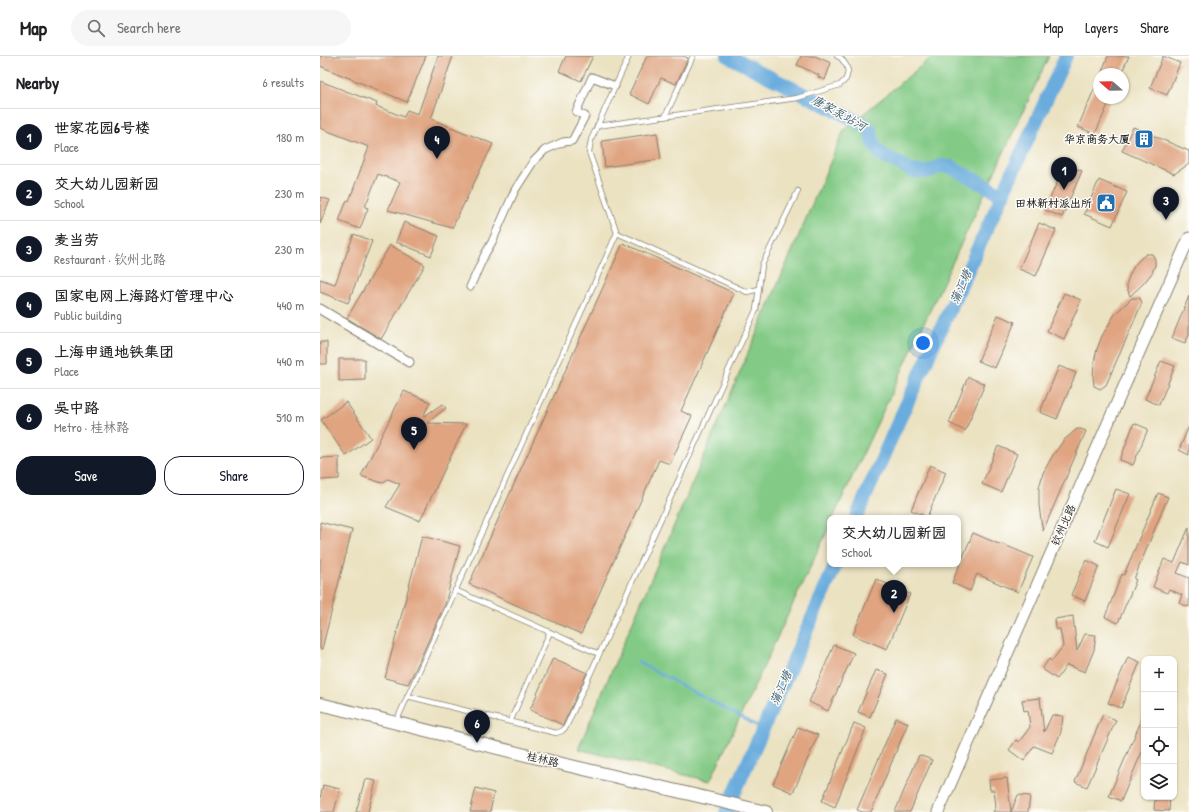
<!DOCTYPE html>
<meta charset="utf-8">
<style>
body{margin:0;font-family:"Patrick Hand","LXGW WenKai TC",sans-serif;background:#f6f6f6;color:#202124}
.controls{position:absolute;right:12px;bottom:12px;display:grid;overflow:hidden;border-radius:8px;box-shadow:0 1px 3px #0004}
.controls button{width:36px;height:36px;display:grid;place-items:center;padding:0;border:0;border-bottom:1px solid #e0e0e0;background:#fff;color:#202124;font:20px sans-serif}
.compass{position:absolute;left:773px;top:12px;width:36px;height:36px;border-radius:50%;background:#fff;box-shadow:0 1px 3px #0004;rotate:290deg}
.you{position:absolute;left:603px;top:287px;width:14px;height:14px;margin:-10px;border:3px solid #fff;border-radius:50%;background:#1a73e8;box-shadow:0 0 0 6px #1a73e833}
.badge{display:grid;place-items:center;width:26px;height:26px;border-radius:50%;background:#111827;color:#fff;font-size:13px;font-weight:700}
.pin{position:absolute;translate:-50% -33px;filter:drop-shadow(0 1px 2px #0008)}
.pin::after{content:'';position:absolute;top:21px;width:14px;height:12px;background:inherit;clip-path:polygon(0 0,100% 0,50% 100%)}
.popup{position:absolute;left:507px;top:459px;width:134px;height:52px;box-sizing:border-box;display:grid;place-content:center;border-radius:8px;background:#fff;filter:drop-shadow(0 1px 3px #0005);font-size:13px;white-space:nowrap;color:#757577}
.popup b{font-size:15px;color:#202124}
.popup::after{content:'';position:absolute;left:50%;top:100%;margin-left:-8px;border:8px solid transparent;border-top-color:#fff}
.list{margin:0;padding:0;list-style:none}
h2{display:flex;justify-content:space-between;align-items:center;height:52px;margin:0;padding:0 16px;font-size:17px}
h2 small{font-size:13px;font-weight:400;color:#757577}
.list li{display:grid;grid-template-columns:26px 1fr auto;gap:12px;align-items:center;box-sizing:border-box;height:56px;padding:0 16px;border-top:1px solid #e0e0e0}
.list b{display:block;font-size:15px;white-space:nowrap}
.list p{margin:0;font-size:13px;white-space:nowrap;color:#757577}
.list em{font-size:13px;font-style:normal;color:#757577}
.actions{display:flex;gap:8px;padding:12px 16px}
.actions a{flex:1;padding:9px 0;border:1px solid #111827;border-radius:16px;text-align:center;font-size:14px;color:#111827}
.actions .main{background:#111827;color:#fff}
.icon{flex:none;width:22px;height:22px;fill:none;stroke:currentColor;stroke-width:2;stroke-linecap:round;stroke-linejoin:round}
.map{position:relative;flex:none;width:869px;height:756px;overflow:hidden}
header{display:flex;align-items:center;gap:24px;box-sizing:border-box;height:56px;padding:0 20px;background:#fff;border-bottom:1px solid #e0e0e0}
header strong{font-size:19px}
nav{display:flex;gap:22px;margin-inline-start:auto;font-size:14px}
.search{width:280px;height:36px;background:#f6f6f6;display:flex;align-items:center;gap:10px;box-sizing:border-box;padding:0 14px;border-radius:22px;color:#757577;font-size:15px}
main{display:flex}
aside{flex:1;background:#fff}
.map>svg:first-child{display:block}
</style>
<header>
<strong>Map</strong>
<div class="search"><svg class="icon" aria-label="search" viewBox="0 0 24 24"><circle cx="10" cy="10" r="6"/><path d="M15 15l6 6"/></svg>Search here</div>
<nav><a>Map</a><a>Layers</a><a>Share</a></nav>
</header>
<main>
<aside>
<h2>Nearby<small>6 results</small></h2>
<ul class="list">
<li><span class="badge">1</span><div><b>世家花园6号楼</b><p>Place</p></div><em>180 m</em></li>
<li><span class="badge">2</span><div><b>交大幼儿园新园</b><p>School</p></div><em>230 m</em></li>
<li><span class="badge">3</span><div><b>麦当劳</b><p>Restaurant · 钦州北路</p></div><em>230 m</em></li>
<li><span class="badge">4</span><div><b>国家电网上海路灯管理中心</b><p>Public building</p></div><em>440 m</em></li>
<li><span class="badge">5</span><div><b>上海申通地铁集团</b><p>Place</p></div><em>440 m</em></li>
<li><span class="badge">6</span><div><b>吴中路</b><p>Metro · 桂林路</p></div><em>510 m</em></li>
</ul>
<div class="actions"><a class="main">Save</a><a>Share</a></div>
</aside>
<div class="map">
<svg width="869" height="756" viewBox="0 0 869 756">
<rect width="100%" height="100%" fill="#fdfcf7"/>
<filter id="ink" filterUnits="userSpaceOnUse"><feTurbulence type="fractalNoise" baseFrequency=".025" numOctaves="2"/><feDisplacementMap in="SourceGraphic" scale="8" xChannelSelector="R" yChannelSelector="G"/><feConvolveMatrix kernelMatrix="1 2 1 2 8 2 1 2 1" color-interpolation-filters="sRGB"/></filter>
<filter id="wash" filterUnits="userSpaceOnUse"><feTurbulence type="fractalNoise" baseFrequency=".012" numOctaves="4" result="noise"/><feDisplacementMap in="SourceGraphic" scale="16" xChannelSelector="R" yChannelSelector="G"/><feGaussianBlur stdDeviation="0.9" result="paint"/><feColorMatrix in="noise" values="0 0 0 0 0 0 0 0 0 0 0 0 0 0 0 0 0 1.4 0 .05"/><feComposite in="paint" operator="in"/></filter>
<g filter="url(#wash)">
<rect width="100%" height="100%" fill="#ebe2c1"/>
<path fill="#83ca86" stroke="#507351" d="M613,0H729L513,462H510V469L390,725L258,693L524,74Z"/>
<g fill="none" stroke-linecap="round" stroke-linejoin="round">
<path stroke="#69acdd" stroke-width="2.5" d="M318,606L443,673"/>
<path stroke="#69acdd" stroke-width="14" d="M408,0L545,69L551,76L553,87L559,97L572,104L593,115L607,116L620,110L631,111L683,139
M536,462L576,371L746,0
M406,756L516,508"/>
</g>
<g id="blocks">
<path fill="#e0a481" d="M0,0H106L87,46L0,10Z
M118,0H133L111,63L173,88L132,172L68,154L80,126L58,118L45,151L48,152L40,173L19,165L27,144L29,145L49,91L0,72V25L57,47L56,50L84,61L87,54L98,58Z
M246,0H273L261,25L239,15Z
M327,0H363L368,2L356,28L341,22L329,48L309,38Z
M481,0H495L511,7L505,24L498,21L499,19L477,9Z
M788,0H809L801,18H781Z
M843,0L860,7L847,39L830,32Z
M779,22V42H791L775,78L758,71Z
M813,71L869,95V108L854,118L802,95Z
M337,77L341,103L285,111L282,85Z
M745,108L762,115L742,161L725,154Z
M779,124L807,136L792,170L764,158Z
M0,141L10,144L0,168Z
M84,166L119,180L111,200L76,186Z
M719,167L736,174L716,220L699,213Z
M34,178L52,185L28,247L0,236V223L15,228Z
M303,187L414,237L361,355L372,360L350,408L339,404L261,578L149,528Z
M70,189L105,209L61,283L27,262Z
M826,198H832L835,203V209L832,217L823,228L810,240L807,232V226L810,218L814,210L819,204Z
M744,237L761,244L744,283L727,275Z
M869,240V279L865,287L852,282Z
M812,242H820L822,247L786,329L780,333L774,330L773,320L774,306L777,293L782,280L795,258Z
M678,259L695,266L675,312L658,305Z
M0,286H7V308H0Z
M19,303H45V324L19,325Z
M841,305L855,310L839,349L825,343Z
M739,310L756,317L737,363L720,356Z
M648,321L665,328L645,375L629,367Z
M84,335L110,346L103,361L122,348L126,352L107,367L146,368L100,465L66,451L80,428L68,423L62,427L41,420Z
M26,346L51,382L26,400L1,364Z
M814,367L828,373L813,409L800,404Z
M869,370V399L859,394Z
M757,373H761L766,375L723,475L721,465L719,449V432L723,417L733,399L744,384Z
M678,390L697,398L681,436L662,428Z
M19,401V423L0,424V402Z
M610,409L626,416L607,461L591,454Z
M796,433L810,438L788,491L775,485Z
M838,437L848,441L814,523L816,524L798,567L785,561L802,518L804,519Z
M0,466L32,474L2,593H0Z
M869,471V509L862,506L857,517L869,522V551L859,547L862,539L849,533L847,537L833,531L844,503L854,507Z
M653,477L681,489L682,488L713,501L698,536L657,518L650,535L632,527Z
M102,480L140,490L125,548L96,612L88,628L65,622Z
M766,504L779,510L765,545L751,539Z
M556,523L590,538L567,593L533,579Z
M753,560L757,595L765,578L776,579L774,594L765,616L747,609L737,623L722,613L729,603L732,605L743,590L740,573H736L735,563Z
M514,589L534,597L508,655L489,646Z
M808,601L820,606L801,652L788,647Z
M233,602L267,617L243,669L210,654Z
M556,614L568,618L550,661L538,656Z
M720,642L724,676L732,659L743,660L741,676L732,697L714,690L704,705L689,694L696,684L699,686L710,671L708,654L704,655L702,644Z
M783,658L796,664L767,731L755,726Z
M824,658V691L801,745L789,740Z
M576,662L588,667L551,756H543L537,754Z
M534,667L546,672L515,751L502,745Z
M478,671L498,679L473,737L453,728Z
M599,699L612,704L590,756H575Z
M687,722L691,756L698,739L710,740L708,756H673L676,751L674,734H670L669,724Z
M45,723L56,725L48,756H36Z
M3,729L20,733L14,756H0V743Z
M156,732L174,737L170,756H150Z
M835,741H850L849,755L834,754Z"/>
</g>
</g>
<g filter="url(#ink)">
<use href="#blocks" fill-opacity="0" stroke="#847f6e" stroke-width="1"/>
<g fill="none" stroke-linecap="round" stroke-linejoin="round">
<g stroke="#847f6e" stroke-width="6">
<path id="service" d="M345,61L373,0
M277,70L477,42L520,29L526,23L528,15L526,9L521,2L517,0
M297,177L427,236L439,233
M135,534L279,598
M87,640L236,677L242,675L246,671L436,254L442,209L478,135
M76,666L297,177L269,96L271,84L309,0
M190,666L230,576"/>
</g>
<g stroke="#847f6e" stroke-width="9">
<path id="pedestrian" d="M150,231L165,198L172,186L195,134L213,106L225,94L243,86L252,85L265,60L256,56L272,21L295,30"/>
</g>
<g stroke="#847f6e" stroke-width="11">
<path id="minor" d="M0,253L89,306"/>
</g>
<g stroke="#847f6e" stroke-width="13">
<path id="tertiary" d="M618,756L869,182"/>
</g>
<g stroke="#847f6e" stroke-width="14">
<path id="secondary" d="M0,648L234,706L446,756"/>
</g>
<use href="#service" stroke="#fff" stroke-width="4.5"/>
<use href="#pedestrian" stroke="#fff" stroke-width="7"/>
<use href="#minor" stroke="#fff" stroke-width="9"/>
<use href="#tertiary" stroke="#fff" stroke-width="11"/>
<use href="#secondary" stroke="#fff" stroke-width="12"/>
</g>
</g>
<defs>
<g id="building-square" transform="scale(1)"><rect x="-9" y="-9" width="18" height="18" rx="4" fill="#1f6fb2" stroke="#fdfcf7"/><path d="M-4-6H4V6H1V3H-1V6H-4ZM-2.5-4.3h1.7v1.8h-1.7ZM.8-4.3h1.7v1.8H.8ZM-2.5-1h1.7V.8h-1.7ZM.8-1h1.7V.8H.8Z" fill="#fff"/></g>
<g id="civic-square" transform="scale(1)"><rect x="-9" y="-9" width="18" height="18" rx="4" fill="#1f6fb2" stroke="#fdfcf7"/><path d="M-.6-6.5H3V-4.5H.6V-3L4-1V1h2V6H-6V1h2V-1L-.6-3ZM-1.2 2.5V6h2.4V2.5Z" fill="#fff"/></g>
</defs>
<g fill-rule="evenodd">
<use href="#building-square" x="824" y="83"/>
<use href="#civic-square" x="786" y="147"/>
</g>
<g text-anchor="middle" stroke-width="3" stroke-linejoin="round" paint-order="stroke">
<g font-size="11" font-weight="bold" fill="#1c1c1c" stroke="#fdfcf7" text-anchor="end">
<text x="810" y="87">华京商务大厦</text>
<text x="772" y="151">田林新村派出所</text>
</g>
<g font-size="11" fill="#1c1c1c" stroke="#fdfcf7">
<text transform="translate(743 469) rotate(-66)" y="4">钦州北路</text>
<text transform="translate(223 703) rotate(14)" y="4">桂林路</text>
</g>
<g font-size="12" font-style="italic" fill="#3f5d73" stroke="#fdfcf7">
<text transform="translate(519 57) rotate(29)" y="4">唐家泵站河</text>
<text transform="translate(641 231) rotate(-66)" y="4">蒲汇塘</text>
<text transform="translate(461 632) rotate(-66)" y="4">蒲汇塘</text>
</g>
</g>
</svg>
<div class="controls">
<button>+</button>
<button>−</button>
<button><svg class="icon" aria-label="locate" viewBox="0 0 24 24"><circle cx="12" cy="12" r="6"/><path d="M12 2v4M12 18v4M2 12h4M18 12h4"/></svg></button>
<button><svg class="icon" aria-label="layers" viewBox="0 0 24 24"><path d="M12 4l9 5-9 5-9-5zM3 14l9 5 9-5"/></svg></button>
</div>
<svg class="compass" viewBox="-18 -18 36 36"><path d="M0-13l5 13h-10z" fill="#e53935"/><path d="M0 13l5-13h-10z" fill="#757577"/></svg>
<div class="you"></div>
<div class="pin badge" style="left:744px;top:134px">1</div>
<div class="pin badge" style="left:574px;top:557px">2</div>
<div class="popup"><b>交大幼儿园新园</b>School</div>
<div class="pin badge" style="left:846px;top:164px">3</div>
<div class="pin badge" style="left:117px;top:103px">4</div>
<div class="pin badge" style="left:94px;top:394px">5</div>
<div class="pin badge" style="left:157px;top:687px">6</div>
</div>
</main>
